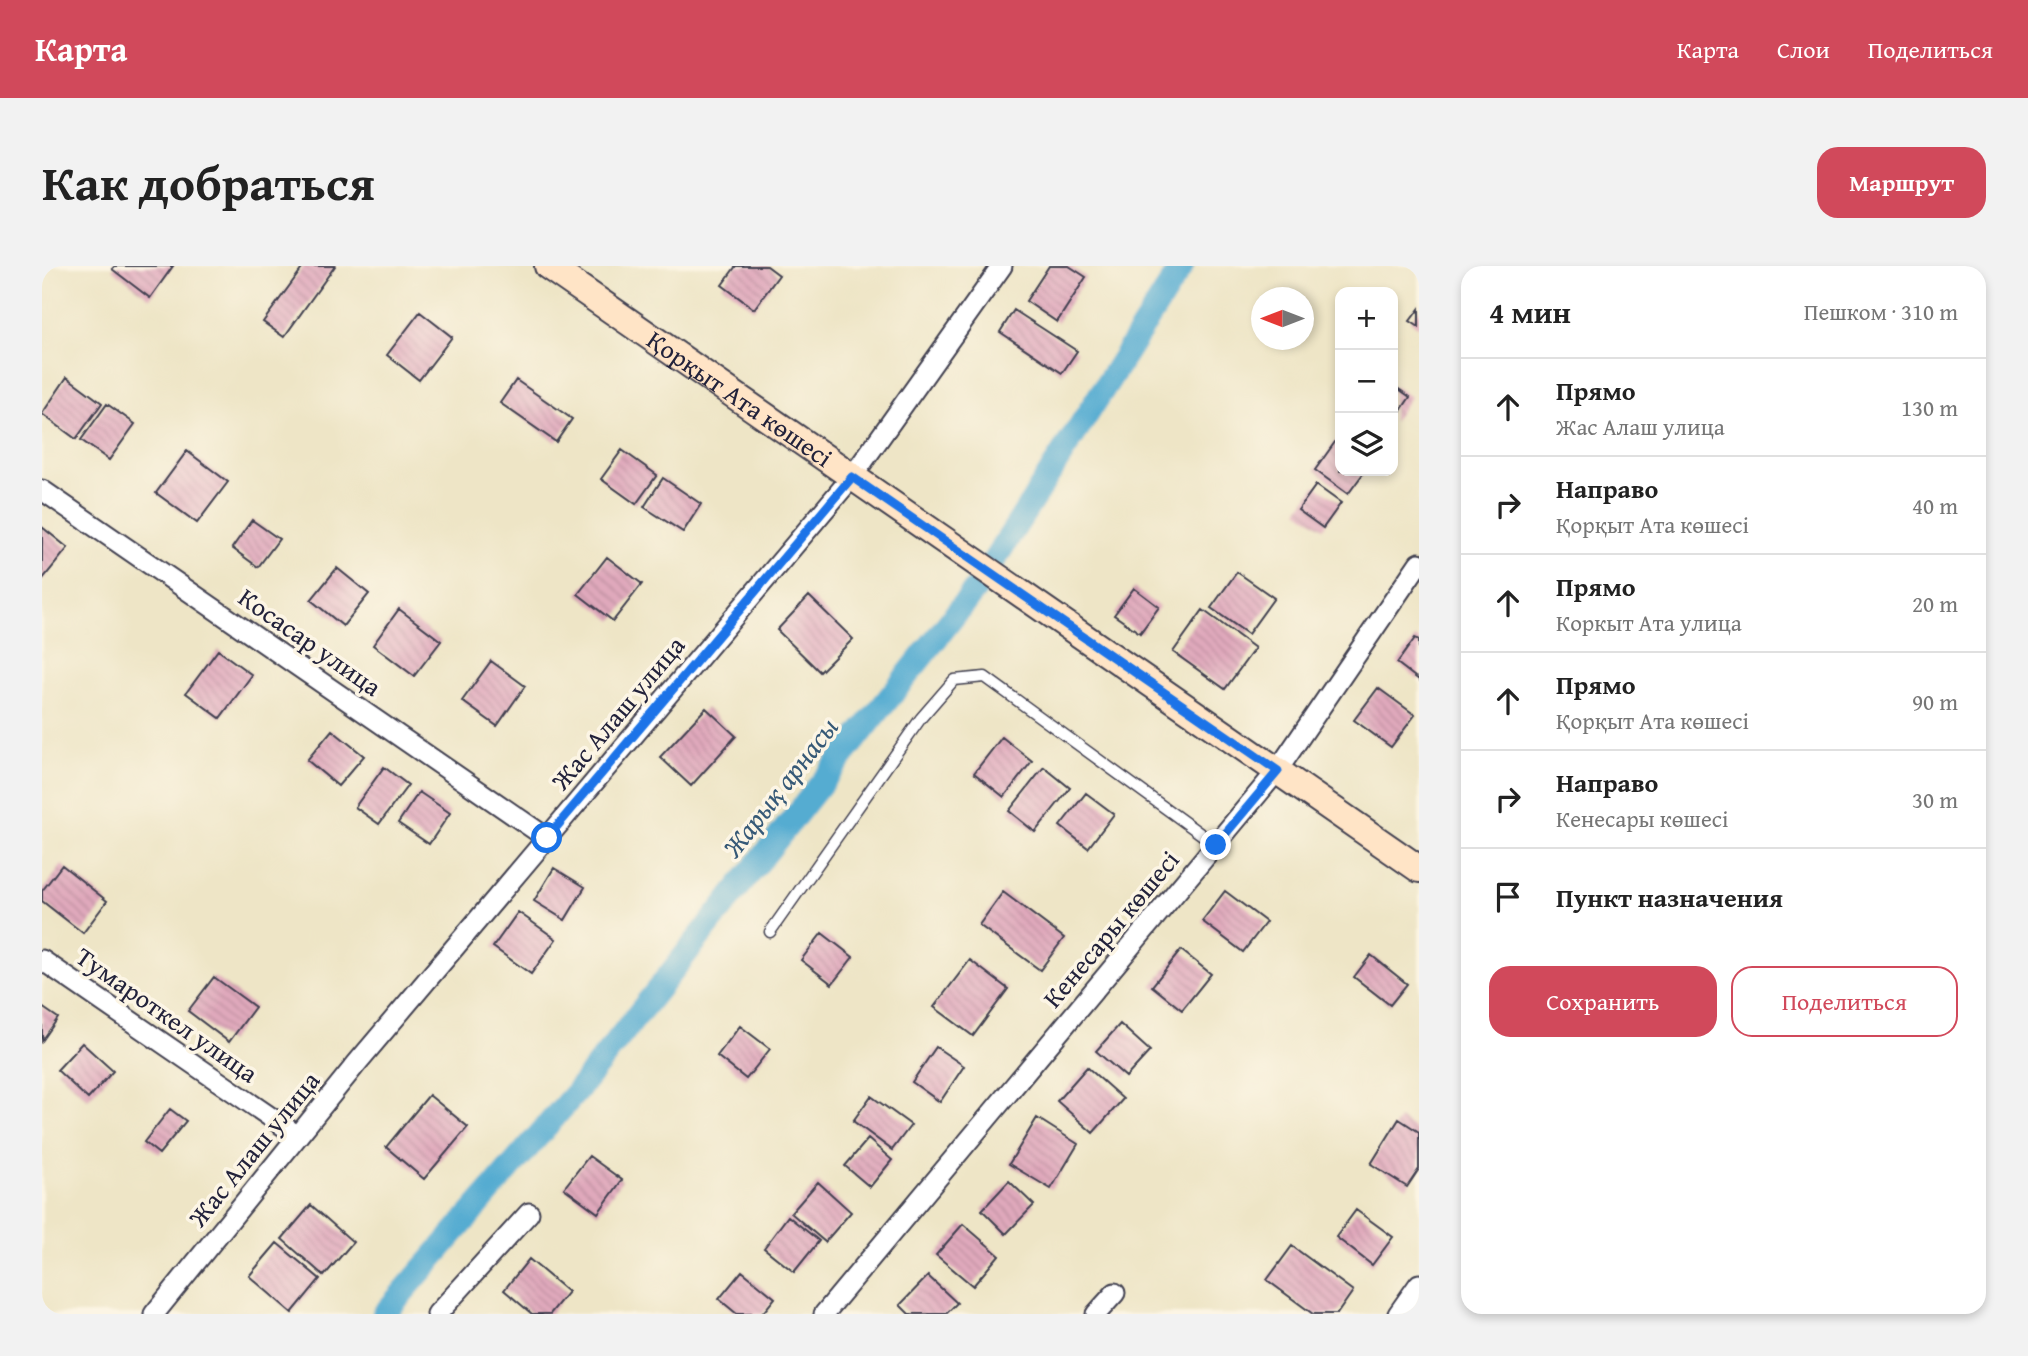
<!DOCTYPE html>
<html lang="ru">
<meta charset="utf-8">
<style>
body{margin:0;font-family:"Gentium Book Plus",serif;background:#f2f2f2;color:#222}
.controls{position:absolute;right:21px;top:21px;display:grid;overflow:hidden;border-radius:14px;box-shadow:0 4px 10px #0003}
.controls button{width:63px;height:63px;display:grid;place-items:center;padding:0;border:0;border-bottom:2px solid #e0e0e0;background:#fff;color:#222;font:35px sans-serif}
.compass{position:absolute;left:1209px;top:21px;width:63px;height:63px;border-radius:50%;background:#fff;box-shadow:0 4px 10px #0003;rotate:270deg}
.stop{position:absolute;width:21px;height:21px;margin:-16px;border:5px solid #1a73e8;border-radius:50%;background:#fff}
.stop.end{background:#1a73e8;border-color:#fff;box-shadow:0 2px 7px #0008}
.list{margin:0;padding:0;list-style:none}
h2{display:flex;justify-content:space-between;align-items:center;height:91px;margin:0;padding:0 28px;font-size:30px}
h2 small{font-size:23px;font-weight:400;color:#767676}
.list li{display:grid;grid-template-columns:46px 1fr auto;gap:21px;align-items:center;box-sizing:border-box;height:98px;padding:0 28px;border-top:2px solid #e0e0e0}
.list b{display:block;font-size:26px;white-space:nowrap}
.list p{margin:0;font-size:23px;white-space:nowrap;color:#767676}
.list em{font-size:23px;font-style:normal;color:#767676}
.actions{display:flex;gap:14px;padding:21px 28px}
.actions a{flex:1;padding:16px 0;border:2px solid #d1495b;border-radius:21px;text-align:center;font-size:24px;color:#d1495b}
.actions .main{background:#d1495b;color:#fff}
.icon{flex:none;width:38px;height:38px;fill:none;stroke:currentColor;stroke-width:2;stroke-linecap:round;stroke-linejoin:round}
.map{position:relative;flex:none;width:1377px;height:1048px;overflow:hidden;border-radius:21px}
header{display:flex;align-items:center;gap:42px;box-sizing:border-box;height:98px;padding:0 35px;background:#d1495b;color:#fff}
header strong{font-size:33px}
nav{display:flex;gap:38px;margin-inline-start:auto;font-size:24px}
.intro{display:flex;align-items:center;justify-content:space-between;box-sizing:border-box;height:168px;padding:0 42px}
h1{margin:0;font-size:49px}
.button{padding:18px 32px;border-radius:21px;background:#d1495b;color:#fff;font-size:24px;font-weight:700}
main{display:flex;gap:42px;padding:0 42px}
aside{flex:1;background:#fff;border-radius:21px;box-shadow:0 4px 10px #0003}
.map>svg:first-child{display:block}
</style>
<header>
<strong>Карта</strong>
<nav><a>Карта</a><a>Слои</a><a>Поделиться</a></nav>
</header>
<div class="intro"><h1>Как добраться</h1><a class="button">Маршрут</a></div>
<main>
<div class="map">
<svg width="1377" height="1048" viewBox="0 0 1377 1048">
<defs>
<pattern id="building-back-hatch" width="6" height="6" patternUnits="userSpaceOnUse" patternTransform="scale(1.75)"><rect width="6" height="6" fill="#e0a9bc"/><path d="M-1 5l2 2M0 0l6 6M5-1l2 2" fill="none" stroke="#c091a2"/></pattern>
</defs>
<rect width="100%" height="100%" fill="#fcf5e5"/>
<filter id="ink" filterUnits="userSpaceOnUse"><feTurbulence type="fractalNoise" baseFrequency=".0143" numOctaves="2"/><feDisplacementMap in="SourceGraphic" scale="14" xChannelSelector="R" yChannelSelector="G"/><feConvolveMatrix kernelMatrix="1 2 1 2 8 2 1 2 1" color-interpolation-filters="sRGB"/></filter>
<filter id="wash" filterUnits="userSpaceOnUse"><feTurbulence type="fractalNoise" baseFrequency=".00686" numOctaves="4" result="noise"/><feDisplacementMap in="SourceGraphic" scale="28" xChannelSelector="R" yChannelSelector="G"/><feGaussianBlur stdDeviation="1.57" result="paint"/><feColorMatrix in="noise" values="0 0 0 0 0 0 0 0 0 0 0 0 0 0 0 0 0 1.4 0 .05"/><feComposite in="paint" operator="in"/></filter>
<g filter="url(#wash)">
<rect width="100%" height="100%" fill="#eee5c6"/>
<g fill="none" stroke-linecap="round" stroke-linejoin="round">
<path stroke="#54acd1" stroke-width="24" d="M342,1048L535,825L935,321L1140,0"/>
</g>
<g id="blocks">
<path fill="url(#building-back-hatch)" d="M73,0H131L108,32L70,3Z
M262,0H293L242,71L221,56Z
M694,0H725L737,9L712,43L680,19Z
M1007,0H1027L1044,11L1015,56L984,35Z
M1377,43V61L1368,55Z
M972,44L1035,85L1020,107L958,66Z
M378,46L410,71L377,114L345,89Z
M25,111L60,137L34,173L0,148Z
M474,114L530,153L514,176L458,137Z
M1351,119L1368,131L1351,156Z
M65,138L93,158L67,194L39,174Z
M1298,169V205H1323L1306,228L1273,204Z
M580,184L615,209L594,238L559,213Z
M145,185L186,216L155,257L114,227Z
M621,212L659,238L641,266L602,241Z
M1274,219L1299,237L1281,262L1256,244Z
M210,254L237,273L216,301L190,282Z
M0,261L26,282L0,314Z
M565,291L600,318L571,355L536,328Z
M295,302L327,328L301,360L269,334Z
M1195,306L1232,332L1206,368L1169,342Z
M1092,322L1117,341L1098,367L1072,349Z
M767,330L811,373L778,406L735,364Z
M357,343L399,375L372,410L331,379Z
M1161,344L1213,382L1183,423L1131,386Z
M1373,372L1377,374V414L1355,397Z
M176,384L210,409L178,452L144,427Z
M449,395L483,420L455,460L420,435Z
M1336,422L1373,449L1349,481L1312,454Z
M664,442L694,470L649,520L618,491Z
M290,464L322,490L296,520L265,494Z
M960,471L990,495L962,531L932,507Z
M342,501L366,519L337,558L313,541Z
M1002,501L1028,522L993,566L967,545Z
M377,526L408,547L387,578L356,557Z
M1044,527L1072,548L1046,582L1018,560Z
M20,599L65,635L41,667L0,635V625Z
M512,602L543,621L523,654L492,635Z
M1183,625L1224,656L1201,686L1160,655Z
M961,626L1022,672L998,704L937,659Z
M476,646L514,673L489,708L451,681Z
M780,667L811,691L790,718L759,694Z
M1139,684L1169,708L1140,744L1110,720Z
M1329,689L1365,718L1348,739L1312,711Z
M928,694L966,723L931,770L892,741Z
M172,711L213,741L187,776L146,745Z
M0,741L16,752L0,775Z
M1078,758L1108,785L1084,811L1054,785Z
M698,760L728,783L704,813L675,790Z
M40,777L71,805L46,833L15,804Z
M894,781L922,800L898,836L870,816Z
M1045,801L1081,833L1051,867L1015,835Z
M387,829L426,861L382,913L344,881Z
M829,830L869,859L850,884L811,855Z
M128,843L144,855L117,888L102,876Z
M995,852L1036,878L1009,923L967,898Z
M1357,853L1377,866V903L1365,921L1329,898Z
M826,873L850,894L828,921L803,900Z
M547,890L580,914L556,947L522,922Z
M967,915L992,939L964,968L940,944Z
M776,916L809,946L783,976L749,947Z
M269,939L311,976L282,1010L240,973Z
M1314,944L1351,971L1330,999L1294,971Z
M746,950L777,975L752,1006L722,982Z
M921,958L957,989L931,1020L894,989Z
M235,977L278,1013L250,1047L207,1010Z
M1250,980L1311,1025L1295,1048H1271L1225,1014Z
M487,993L526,1026L508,1048H490L462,1024Z
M700,1005L733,1032L720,1048H695L677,1033Z
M886,1010L915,1037L904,1048H867L858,1039Z"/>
</g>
</g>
<g filter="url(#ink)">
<use href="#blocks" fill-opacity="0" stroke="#413f50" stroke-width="2"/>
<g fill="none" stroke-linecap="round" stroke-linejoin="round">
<g stroke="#413f50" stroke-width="13">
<path id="lane" d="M728,666L879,452L912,414L943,411L1174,579"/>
</g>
<g stroke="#413f50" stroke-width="23">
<path id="street" d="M0,224L505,572
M0,694L256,870
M112,1048L315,797L810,211L960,0
M395,1048L487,947
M782,1048L1235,505L1377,297
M1054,1048L1073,1027
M1356,1048L1377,1018"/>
</g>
<g stroke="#413f50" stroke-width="30">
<g id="secondary">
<path id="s1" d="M506,0L1377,603"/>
</g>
</g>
<use href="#lane" stroke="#fff" stroke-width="10"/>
<use href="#street" stroke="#fff" stroke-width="19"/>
<use href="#secondary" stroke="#ffe4c6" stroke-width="26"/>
</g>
</g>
<g fill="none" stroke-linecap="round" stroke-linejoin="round" filter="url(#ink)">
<path stroke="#1a73e8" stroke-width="9" d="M505,572L810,211L1236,505L1174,579"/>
</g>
<g text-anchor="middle" stroke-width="7" stroke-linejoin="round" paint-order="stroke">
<g font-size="26" fill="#22223b" stroke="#fcf5e5">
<text dy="9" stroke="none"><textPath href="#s1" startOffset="233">Қорқыт Ата көшесі</textPath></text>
<text transform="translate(268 376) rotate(35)" y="9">Косасар улица</text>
<text transform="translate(576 447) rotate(-50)" y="9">Жас Алаш улица</text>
<text transform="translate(1069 663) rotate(-50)" y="9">Кенесары көшесі</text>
<text transform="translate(125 749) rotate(35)" y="9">Тумароткел улица</text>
<text transform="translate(212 883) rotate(-51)" y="9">Жас Алаш улица</text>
</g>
<g font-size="28" font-style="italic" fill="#365977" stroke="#fcf5e5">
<text transform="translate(738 521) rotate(-52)" y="10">Жарық арнасы</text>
</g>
</g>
</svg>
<div class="controls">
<button>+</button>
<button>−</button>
<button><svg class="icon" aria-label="layers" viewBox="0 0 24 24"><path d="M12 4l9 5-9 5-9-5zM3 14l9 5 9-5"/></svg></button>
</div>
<svg class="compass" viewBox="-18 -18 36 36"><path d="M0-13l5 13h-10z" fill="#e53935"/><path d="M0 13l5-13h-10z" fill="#767676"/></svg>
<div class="stop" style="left:505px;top:572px"></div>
<div class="stop end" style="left:1174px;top:579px"></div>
</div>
<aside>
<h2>4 мин<small>Пешком · 310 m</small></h2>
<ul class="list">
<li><svg class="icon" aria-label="ahead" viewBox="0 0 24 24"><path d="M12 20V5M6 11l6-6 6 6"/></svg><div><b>Прямо</b><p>Жас Алаш улица</p></div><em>130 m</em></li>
<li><svg class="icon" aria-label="right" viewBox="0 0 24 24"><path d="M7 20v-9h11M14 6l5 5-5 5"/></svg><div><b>Направо</b><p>Қорқыт Ата көшесі</p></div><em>40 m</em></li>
<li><svg class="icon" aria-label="ahead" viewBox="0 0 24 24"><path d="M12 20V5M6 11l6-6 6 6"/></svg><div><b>Прямо</b><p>Коркыт Ата улица</p></div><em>20 m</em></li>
<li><svg class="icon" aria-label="ahead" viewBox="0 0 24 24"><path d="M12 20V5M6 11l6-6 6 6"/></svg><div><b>Прямо</b><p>Қорқыт Ата көшесі</p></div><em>90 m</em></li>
<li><svg class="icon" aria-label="right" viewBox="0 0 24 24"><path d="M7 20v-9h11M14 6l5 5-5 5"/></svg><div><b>Направо</b><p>Кенесары көшесі</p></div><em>30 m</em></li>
<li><svg class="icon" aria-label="arrive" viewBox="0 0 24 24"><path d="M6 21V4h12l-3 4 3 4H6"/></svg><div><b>Пункт назначения</b></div></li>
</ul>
<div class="actions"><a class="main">Сохранить</a><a>Поделиться</a></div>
</aside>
</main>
